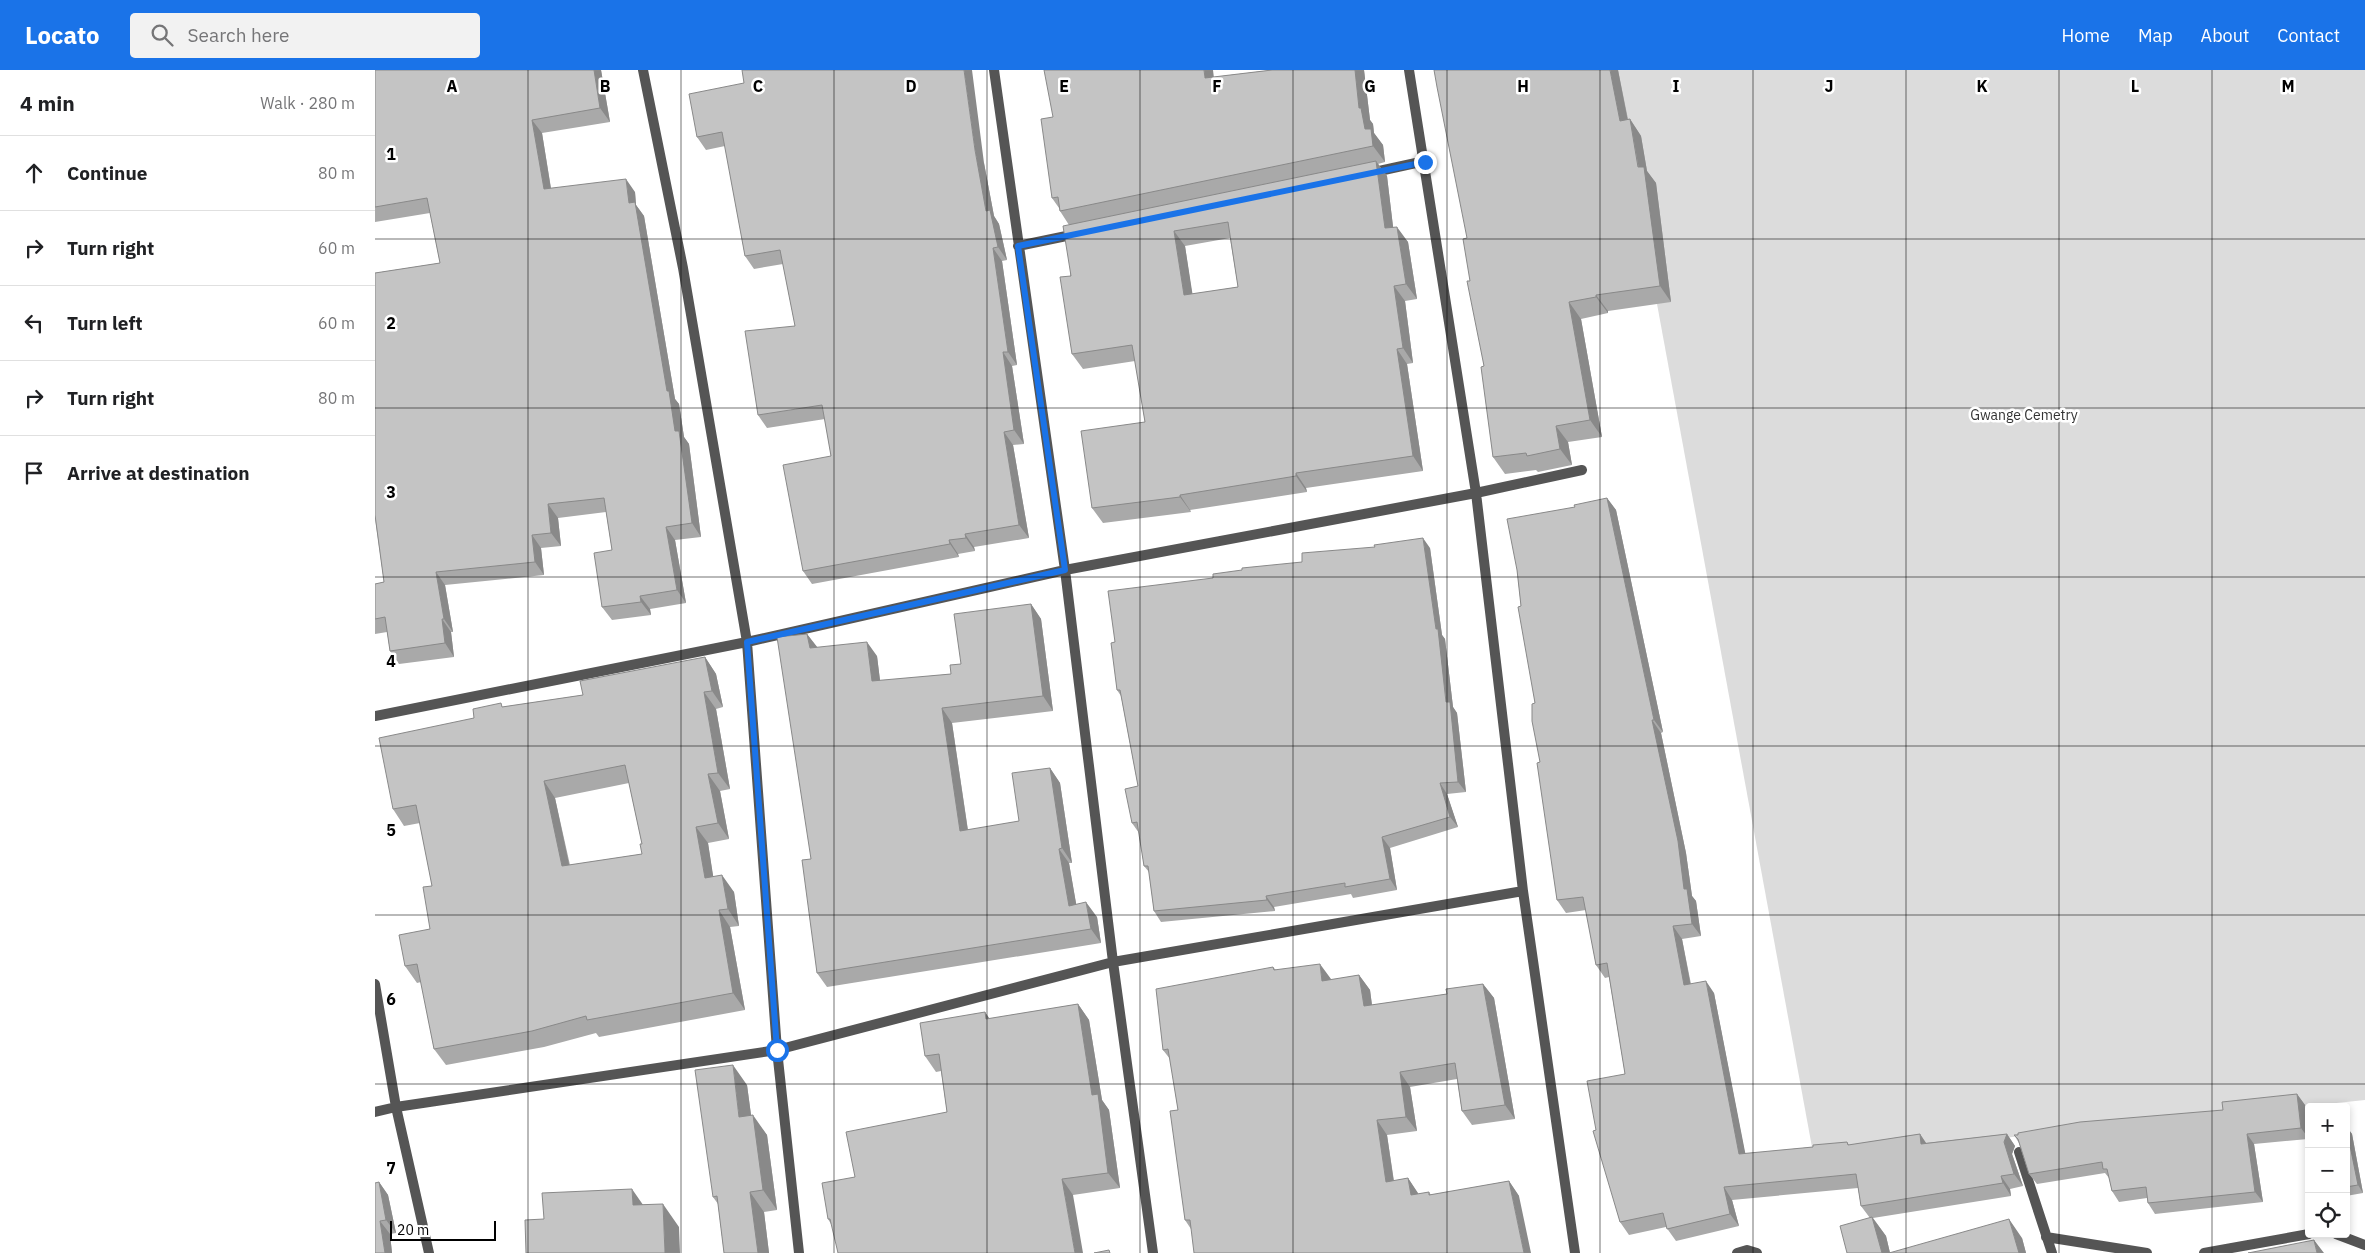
<!DOCTYPE html>
<meta charset="utf-8">
<style>
body{margin:0;font-family:"IBM Plex Sans",sans-serif;background:#f2f2f2;color:#202124}
.controls{position:absolute;right:15px;bottom:15px;display:grid;overflow:hidden;border-radius:5px;box-shadow:0 2px 8px #0003}
.controls button{width:45px;height:45px;display:grid;place-items:center;padding:0;border:0;border-bottom:1px solid #e0e0e0;background:#fff;color:#202124;font:25px sans-serif}
.scale{position:absolute;left:15px;bottom:12px;width:106px;box-sizing:border-box;padding-left:5px;border:2px solid #000;border-top:0;font-size:14px;line-height:18px;white-space:nowrap;color:#000;-webkit-text-stroke:4px #fff;paint-order:stroke}
.stop{position:absolute;width:15px;height:15px;margin:-11px;border:4px solid #1a73e8;border-radius:50%;background:#fff}
.stop.end{background:#1a73e8;border-color:#fff;box-shadow:0 1px 5px #0008}
.list{margin:0;padding:0;list-style:none}
h2{display:flex;justify-content:space-between;align-items:center;height:65px;margin:0;padding:0 20px;font-size:21px}
h2 small{font-size:16px;font-weight:400;color:#757577}
.list li{display:grid;grid-template-columns:32px 1fr auto;gap:15px;align-items:center;box-sizing:border-box;height:75px;padding:0 20px;border-top:1px solid #e0e0e0}
.list b{display:block;font-size:19px;white-space:nowrap}
.list em{font-size:16px;font-style:normal;color:#757577}
.icon{flex:none;width:28px;height:28px;fill:none;stroke:currentColor;stroke-width:2;stroke-linecap:round;stroke-linejoin:round}
.map{position:relative;flex:none;width:1990px;height:1183px;overflow:hidden}
header{display:flex;align-items:center;gap:30px;box-sizing:border-box;height:70px;padding:0 25px;background:#1a73e8;color:#fff}
header strong{font-size:24px}
nav{display:flex;gap:28px;margin-inline-start:auto;font-size:18px}
.search{width:350px;height:45px;background:#f2f2f2;display:flex;align-items:center;gap:12px;box-sizing:border-box;padding:0 18px;border-radius:5px;color:#757577;font-size:19px}
main{display:flex}
aside{flex:1;background:#fff}
.map>svg:first-child{display:block}
</style>
<header>
<strong>Locato</strong>
<div class="search"><svg class="icon" aria-label="search" viewBox="0 0 24 24"><circle cx="10" cy="10" r="6"/><path d="M15 15l6 6"/></svg>Search here</div>
<nav><a>Home</a><a>Map</a><a>About</a><a>Contact</a></nav>
</header>
<main>
<aside>
<h2>4 min<small>Walk · 280 m</small></h2>
<ul class="list">
<li><svg class="icon" aria-label="ahead" viewBox="0 0 24 24"><path d="M12 20V5M6 11l6-6 6 6"/></svg><div><b>Continue</b></div><em>80 m</em></li>
<li><svg class="icon" aria-label="right" viewBox="0 0 24 24"><path d="M7 20v-9h11M14 6l5 5-5 5"/></svg><div><b>Turn right</b></div><em>60 m</em></li>
<li><svg class="icon" aria-label="left" viewBox="0 0 24 24"><path d="M17 20v-9H6M10 6l-5 5 5 5"/></svg><div><b>Turn left</b></div><em>60 m</em></li>
<li><svg class="icon" aria-label="right" viewBox="0 0 24 24"><path d="M7 20v-9h11M14 6l5 5-5 5"/></svg><div><b>Turn right</b></div><em>80 m</em></li>
<li><svg class="icon" aria-label="arrive" viewBox="0 0 24 24"><path d="M6 21V4h12l-3 4 3 4H6"/></svg><div><b>Arrive at destination</b></div></li>
</ul>
</aside>
<div class="map">
<svg width="1990" height="1183" viewBox="0 0 1990 1183">
<rect width="100%" height="100%" fill="#fff"/>
<path fill="#dcdcdc" d="M1239,0H1990V1030L1439,1088Z"/>
<g fill="none" stroke-linecap="round" stroke-linejoin="round">
<path stroke="#555" stroke-width="10" d="M268,0L308,198L372,572L402,980L424,1183
M619,0L690,500L738,892L778,1183
M1034,0L1101,423L1148,821L1200,1183
M995,103L1050,91
M643,176L701,164
M0,646L372,572L690,500L1101,423L1207,400
M0,914L21,1037L54,1183
M0,1042L21,1037L402,980L738,892L1148,821
M1644,1082L1677,1183
M1961,1164L1990,1175
M1671,1167L1772,1183
M1362,1183L1372,1180L1382,1183
M1829,1183L1934,1164"/>
</g>
<path fill="#a9a9a9" fill-rule="evenodd" d="M0,0H226L235,52L167,63L176,118L260,122L261,135L269,146L300,329L304,334L309,367L314,374L326,467L300,470L311,533L275,539L276,545L237,550L227,537L237,480L231,442L183,448L186,476L166,478L169,505L70,515L78,562H76L79,587L24,594L15,581L12,562L0,564V514L9,512L0,448V203L65,193L55,143L0,152Z
M897,0H989L995,50L998,54L999,63L1008,75L1010,92L1003,94L1012,106L1018,157L1033,172L1042,229L1030,231L1038,293L1032,294L1048,401L931,418L932,422L815,440L816,442L728,453L717,438L770,352L760,291L708,299L697,284L694,155L685,141L684,138L677,128L678,47L839,7ZM855,168L863,217L817,224L810,176Z
M1243,0L1253,49H1255L1266,66L1272,101L1281,113L1296,232L1233,241V243L1206,249L1227,367L1193,372L1197,395L1163,402L1161,400L1130,404L1118,387L1109,296L1095,211L1092,168Z
M369,13L609,93L619,146L624,154L632,190L627,191L642,295L637,296L649,374L638,375L654,468L599,477L600,481L583,484L584,487L437,514L428,501L456,386L450,349L392,358L383,345L420,256L408,194L379,199L370,186L350,76L331,80L322,67Z
M1232,428L1241,440L1288,662L1286,663L1311,783L1317,826L1321,831L1326,866L1307,869L1316,914L1339,923L1370,1084L1438,1077L1472,1072L1474,1075L1545,1064L1551,1073L1632,1064L1640,1076L1637,1084L1648,1116L1635,1119L1636,1126L1498,1148L1511,1166L1515,1183L1647,1168L1651,1183H1472L1495,1148L1486,1136L1483,1118L1357,1130L1364,1156L1301,1171L1291,1157L1254,1165L1245,1152L1221,1060L1250,1004L1234,907L1230,908L1221,895L1211,840L1191,843L1182,830L1165,692L1160,633L1146,536L1142,500L1200,437Z
M1055,478L1067,565L1070,569L1078,637L1082,643L1091,722L1072,724L1083,757L1015,778L1022,820L978,828L976,824L899,837L900,841L786,852L779,841L774,802L769,796L764,763L757,753L763,716L746,626L742,620L740,572L838,508L927,492Z
M656,534L666,549L678,641L577,653L593,760L644,751L675,698L685,713L697,793H694L701,834L722,847L726,873L452,917L442,903L436,789L432,564L442,578L502,586L505,611L576,604L586,594Z
M330,587L341,604L348,637L341,639L355,719L345,721L354,769L333,773L338,807L359,822L364,856L355,857L370,940L224,967L221,963L169,977L71,995L59,979L46,912L42,913L30,896L55,859L57,816L45,753L29,756L18,739L99,648L128,637L208,625ZM254,713L267,774V784L195,795L180,728Z
M898,897L901,900L956,910L984,905L995,920L997,935L1072,924L1108,914L1119,928L1140,1049L1097,1055L1087,1041L1082,1009L1035,1017L1042,1061L1012,1065L1019,1111L1033,1108L1043,1124L1054,1122L1056,1125L1134,1111L1144,1126L816,1159L810,1150L803,1040L795,989L788,980Z
M703,934L714,950L727,1030L734,1040L745,1118L698,1125L456,1154L453,1149L480,1107L572,1042L566,1001L561,1002L550,986L610,942L614,949Z
M372,1015L376,1045L392,1065L402,1140L389,1142L394,1183H349L343,1134L338,1127Z
M1922,1024L1930,1035L1933,1069L1879,1074L1888,1132L1780,1144L1773,1133L1772,1128L1744,1132L1737,1121L1734,1108L1730,1103L1662,1114L1654,1104L1644,1073L1639,1065L1848,1040Z
M1971,1056L1977,1064L1988,1123L1971,1126Z
M4,1112L13,1125L21,1163L15,1164L17,1183H0Z"/>
<path fill="#898989" d="M219,0H226L235,52L225,38Z
M589,0H597L609,93L619,146L624,154L632,190L623,177L611,141L600,80Z
M829,0H838L841,25L830,8Z
M980,0H989L995,50L998,54L999,63L1008,75L1010,92L998,76L990,59L984,38Z
M1235,0H1243L1256,67L1245,51Z
M1255,49L1266,66L1272,101L1281,113L1296,232L1285,216Z
M157,50L167,63L178,132L169,119Z
M1001,91L1012,106L1020,173L1010,158Z
M251,109L260,122L261,135L269,146L300,329L304,334L309,367L314,374L326,467L317,453L300,361L254,133Z
M1022,157L1033,172L1042,229L1031,214Z
M799,161L810,176L820,240L809,225Z
M618,178L627,191L642,295L633,282Z
M1019,216L1030,231L1038,293L1028,278Z
M1221,225L1233,241V243L1221,227Z
M1194,232L1206,249L1227,367L1215,350Z
M1022,279L1032,294L1048,401L1038,386Z
M628,282L637,296L649,374L639,360Z
M1181,356L1193,372L1197,395L1185,379Z
M629,362L638,375L654,468L644,455Z
M921,403L931,418L932,422L921,406Z
M805,425L815,440L816,442L805,427Z
M1232,428L1241,440L1288,662L1279,650Z
M173,434L183,448L186,476L176,463Z
M291,457L300,470L311,533L302,520Z
M590,464L599,477L600,481L591,468Z
M157,465L166,478L169,505L160,492Z
M1048,468L1055,478L1067,565L1070,569L1078,637L1082,643L1091,722L1083,712Z
M574,470L583,484L584,487L575,474Z
M61,502L70,515L78,562L69,549Z
M265,526L275,539L276,545L266,532Z
M656,534L666,549L678,641L668,626Z
M67,549L76,562L79,587L70,573Z
M432,564L443,578H435Z
M492,572L502,586L507,626L497,611Z
M330,587L341,604L348,637L337,621Z
M329,622L341,639L355,719L343,703Z
M567,638L577,653L595,775L585,761Z
M1277,650L1286,663L1311,783L1317,826L1321,831L1326,866L1317,854L1309,819Z
M675,698L685,713L697,793L687,778Z
M333,704L345,721L354,769L343,753Z
M169,711L180,728L198,813L187,796Z
M1065,713L1072,724L1083,757L1075,747Z
M321,757L333,773L341,824L330,808Z
M1007,767L1015,778L1022,820L1015,809Z
M684,779L694,793L704,850L694,836Z
M347,805L359,822L364,856L353,839Z
M891,826L899,837L900,841L892,830Z
M711,832L722,847L726,873L716,859Z
M344,840L355,857L370,940L358,923Z
M1298,856L1307,869L1318,928L1309,915Z
M945,894L956,909L958,925L947,911Z
M984,905L995,920L999,951L989,936Z
M1331,911L1339,923L1373,1097L1364,1084Z
M1108,914L1119,928L1140,1049L1130,1035Z
M703,934L714,950L727,1030L734,1040L745,1118L733,1103L717,1025Z
M610,942L621,958L611,949Z
M358,995L372,1015L379,1067L364,1047Z
M1025,1002L1035,1017L1042,1061L1031,1047Z
M1922,1024L1930,1035L1934,1069L1926,1058Z
M378,1045L392,1065L402,1140L388,1120Z
M1002,1050L1012,1065L1021,1127L1011,1112Z
M1971,1056L1977,1064L1988,1123L1983,1115Z
M1545,1064L1553,1076L1546,1074Z
M1632,1064L1640,1076L1637,1084L1648,1116L1639,1104L1629,1072Z
M1872,1064L1879,1074L1888,1132L1880,1122Z
M1626,1106L1635,1119L1636,1126L1628,1113Z
M1033,1108L1043,1123L1046,1140L1036,1125Z
M687,1109L698,1125L708,1183H700Z
M1134,1111L1144,1126L1156,1183H1149Z
M4,1112L13,1125L21,1163L11,1150Z
M1349,1117L1357,1130L1364,1156L1355,1144Z
M257,1119L273,1142L258,1135Z
M375,1122L389,1142L394,1183H383Z
M288,1134L304,1157L305,1183H290Z
M1497,1147L1511,1166L1515,1183H1507Z
M1634,1149L1647,1168L1651,1183H1644Z
M5,1151L15,1164L17,1183H10Z
M1939,1170L1949,1183H1942Z"/>
<path fill="#c4c4c4" stroke="#898989" fill-rule="evenodd" d="M0,0H219L225,38L157,50L169,119L251,109L254,133L260,132L292,321H294L300,361H304L317,453L291,457L302,520L265,526L266,532L227,537L219,483L237,480L229,428L173,434L176,463L157,465L160,492L61,502L69,549H67L70,573L15,581L10,547L0,549V514L9,512L0,445V203L65,193L52,128L0,137Z
M367,0H589L600,80L611,141L615,140L623,177L618,178L633,282H628L639,360L629,362L644,455L590,464L591,468L574,470L575,474L428,501L408,395L456,386L447,335L383,345L370,261L420,256L405,180L370,186L347,62L322,67L314,24L369,13Z
M669,0H829L830,8L897,0H980L984,38H986L990,59H996L998,76L685,141L683,127L677,128L666,49L678,47Z
M1059,0H1235L1245,51L1255,49L1263,97H1269L1285,216L1221,225V227L1194,232L1215,350L1181,356L1185,379L1152,386L1151,383L1118,387L1106,297L1109,296L1092,211H1095L1088,169L1092,168L1062,17Z
M1001,91L1010,158L1022,157L1031,214L1019,216L1028,278L1022,279L1038,386L921,403V406L805,425V427L717,438L706,361L770,352L757,275L697,284L685,207L696,206L688,156ZM853,152L863,217L809,225L799,161Z
M1232,428L1279,650H1277L1303,771L1309,819H1312L1317,854L1298,856L1309,915L1331,911L1364,1084L1438,1077V1075L1472,1072L1473,1075L1545,1064L1546,1074L1632,1064L1629,1072L1639,1104L1626,1106L1628,1113L1486,1136L1481,1104L1349,1117L1355,1144L1292,1159L1288,1143L1245,1152L1218,1061L1221,1060L1212,1011L1250,1004L1232,893L1221,895L1208,827L1182,830L1162,693L1165,692L1157,651V634L1160,633L1143,537L1146,536L1142,500L1132,449L1200,437L1199,435Z
M1048,468L1061,559H1063L1071,632H1075L1083,712L1065,713L1075,747L1007,767L1015,809L970,817V813L891,826L892,830L779,841L773,796H769L762,752L757,753L750,719L763,716L745,620H742L736,573L740,572L733,521L838,508V504L867,500V498L927,492V483L1000,477L999,475Z
M656,534L668,626L567,638L585,761L644,751L637,703L675,698L687,778L684,779L694,836L711,832L716,859L442,903L427,790L436,789L402,567L432,564L435,578L492,572L497,611L576,604L575,595L586,594L579,544Z
M330,587L337,621L329,622L343,703L333,704L343,753L321,757L330,808L347,805L353,839L344,840L358,923L212,950L211,946L157,961L59,979L42,894L30,896L24,865L55,859L48,817L57,816L41,735L18,739L4,668L99,648L98,639L126,633L127,637L208,625L205,611ZM250,695L267,774H265L267,784L187,796L169,711Z
M945,894L947,911L984,905L989,936L1072,924L1071,919L1108,914L1130,1035L1087,1041L1080,993L1025,1002L1031,1047L1002,1050L1011,1112L1033,1108L1036,1125L1054,1122V1125L1134,1111L1149,1183H819L815,1150H810L795,1041L803,1040L793,979L788,980L781,919L898,897L899,900Z
M703,934L717,1025L723,1024L733,1103L687,1109L700,1183H463L455,1149H453L447,1113L480,1107L471,1062L572,1042L564,984L550,986L545,953L610,942L611,949Z
M358,995L364,1047L378,1045L388,1120L375,1122L383,1183H349L342,1126L338,1127L320,1000Z
M1922,1024L1926,1058L1872,1064L1880,1122L1773,1133L1771,1117L1737,1121L1732,1099H1728L1727,1092L1654,1104L1643,1069L1639,1065H1643V1063L1705,1052L1848,1040L1847,1032Z
M1971,1056L1983,1115L1971,1117Z
M1932,1060H1934V1071Z
M4,1112L11,1150L5,1151L10,1183H0V1113Z
M257,1119L258,1135L288,1134L290,1183H151L150,1150L169,1149L167,1123Z
M1497,1147L1507,1183H1472L1465,1156Z
M1634,1149L1644,1183H1514Z
M1939,1170L1942,1183H1873Z
M734,1180L735,1183H719Z"/>
<g fill="none" stroke-linecap="round" stroke-linejoin="round">
<path stroke="#1a73e8" stroke-width="6" d="M402,980L372,572L690,500L643,176L1050,92"/>
</g>
<path fill="none" stroke="#000" stroke-width="1" stroke-opacity="0.55" d="M153,0V1183M306,0V1183M459,0V1183M612,0V1183M765,0V1183M918,0V1183M1072,0V1183M1225,0V1183M1378,0V1183M1531,0V1183M1684,0V1183M1837,0V1183M0,169H1990M0,338H1990M0,507H1990M0,676H1990M0,845H1990M0,1014H1990"/>
<g text-anchor="middle" stroke-width="5" stroke-linejoin="round" paint-order="stroke">
<g font-size="14" fill="#333" stroke="#fff">
<text x="1649" y="350">Gwange Cemetry</text>
</g>
</g>
<g font-size="16" text-anchor="middle" font-weight="bold" fill="#000" stroke="#fff" stroke-width="5" stroke-linejoin="round" paint-order="stroke">
<text x="77" y="22">A</text>
<text x="230" y="22">B</text>
<text x="383" y="22">C</text>
<text x="536" y="22">D</text>
<text x="689" y="22">E</text>
<text x="842" y="22">F</text>
<text x="995" y="22">G</text>
<text x="1148" y="22">H</text>
<text x="1301" y="22">I</text>
<text x="1454" y="22">J</text>
<text x="1607" y="22">K</text>
<text x="1760" y="22">L</text>
<text x="1913" y="22">M</text>
<text x="16" y="90">1</text>
<text x="16" y="259">2</text>
<text x="16" y="428">3</text>
<text x="16" y="597">4</text>
<text x="16" y="766">5</text>
<text x="16" y="935">6</text>
<text x="16" y="1104">7</text>
</g>
</svg>
<div class="controls">
<button>+</button>
<button>−</button>
<button><svg class="icon" aria-label="locate" viewBox="0 0 24 24"><circle cx="12" cy="12" r="6"/><path d="M12 2v4M12 18v4M2 12h4M18 12h4"/></svg></button>
</div>
<div class="scale">20 m</div>
<div class="stop" style="left:402px;top:980px"></div>
<div class="stop end" style="left:1050px;top:92px"></div>
</div>
</main>
